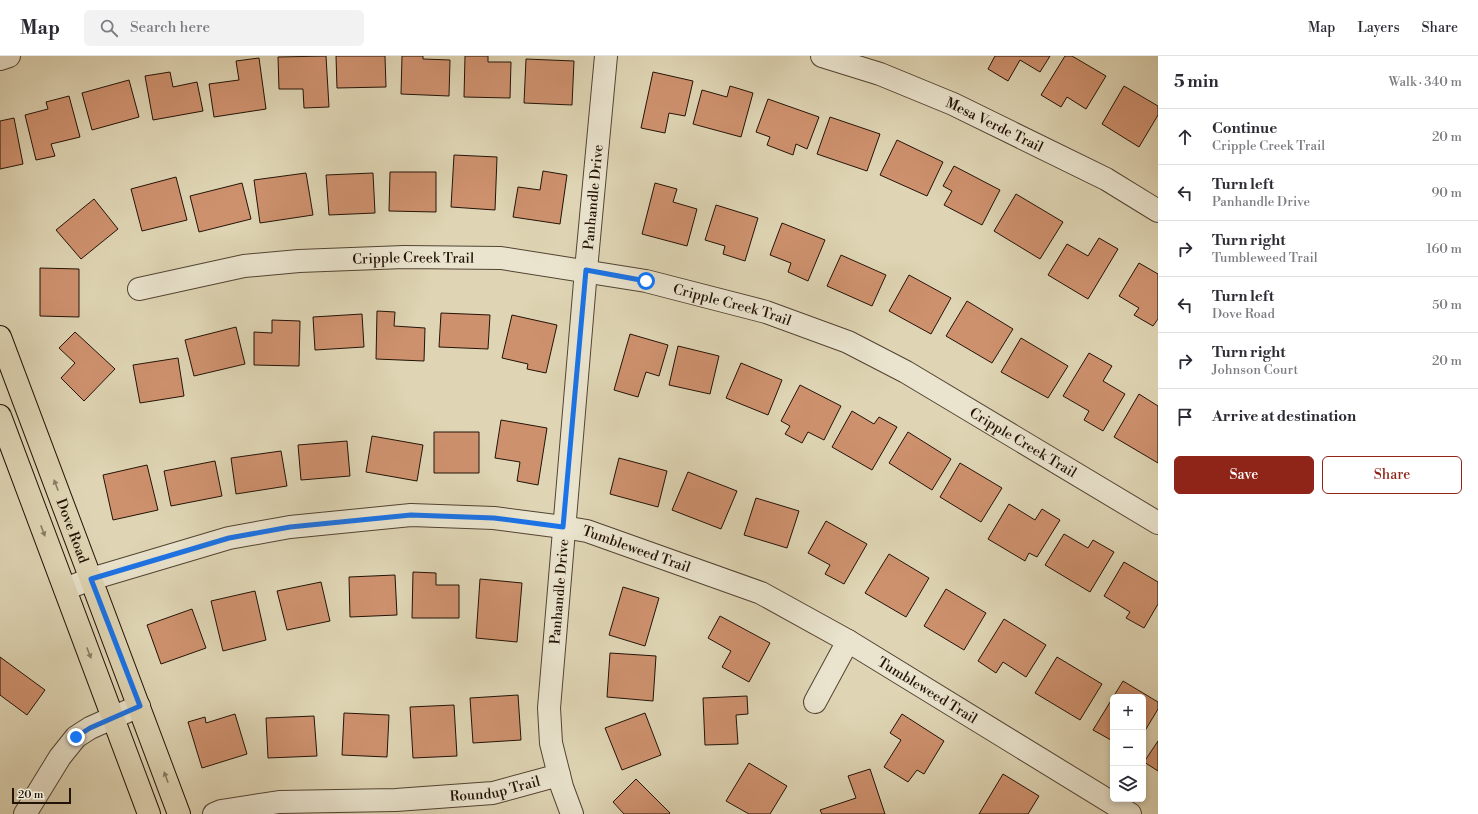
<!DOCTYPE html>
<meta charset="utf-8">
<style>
body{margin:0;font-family:"Libre Bodoni",serif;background:#f2f2f3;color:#2b2b33}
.controls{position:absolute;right:12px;bottom:12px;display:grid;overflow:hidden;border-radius:6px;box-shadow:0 2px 6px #0003}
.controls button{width:36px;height:36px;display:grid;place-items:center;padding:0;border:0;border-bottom:1px solid #e1e1e2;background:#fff;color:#2b2b33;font:20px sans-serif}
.scale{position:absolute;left:12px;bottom:10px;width:59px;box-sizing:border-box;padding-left:4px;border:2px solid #231206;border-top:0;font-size:11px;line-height:14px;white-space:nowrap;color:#231206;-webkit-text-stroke:3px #eae4ce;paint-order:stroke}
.stop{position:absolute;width:12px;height:12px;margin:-9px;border:3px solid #1a73e8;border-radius:50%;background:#fff}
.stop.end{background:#1a73e8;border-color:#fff;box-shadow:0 1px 4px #0008}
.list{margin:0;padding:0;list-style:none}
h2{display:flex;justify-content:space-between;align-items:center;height:52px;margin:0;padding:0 16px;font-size:17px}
h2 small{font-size:13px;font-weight:400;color:#7c7c81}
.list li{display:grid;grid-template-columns:26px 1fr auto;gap:12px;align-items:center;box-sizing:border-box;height:56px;padding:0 16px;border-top:1px solid #e1e1e2}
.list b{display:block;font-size:15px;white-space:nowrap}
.list p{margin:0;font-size:13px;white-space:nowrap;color:#7c7c81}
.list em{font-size:13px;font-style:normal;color:#7c7c81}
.actions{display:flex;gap:8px;padding:12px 16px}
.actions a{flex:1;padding:9px 0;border:1px solid #8f2418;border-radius:6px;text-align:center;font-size:14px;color:#8f2418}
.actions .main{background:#8f2418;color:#fff}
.icon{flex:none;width:22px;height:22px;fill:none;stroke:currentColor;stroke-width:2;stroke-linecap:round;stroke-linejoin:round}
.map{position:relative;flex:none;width:1158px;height:758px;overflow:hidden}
header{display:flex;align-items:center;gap:24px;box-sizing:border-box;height:56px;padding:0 20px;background:#fff;border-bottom:1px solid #e1e1e2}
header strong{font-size:19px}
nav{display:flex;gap:22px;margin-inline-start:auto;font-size:14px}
.search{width:280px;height:36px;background:#f2f2f3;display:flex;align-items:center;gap:10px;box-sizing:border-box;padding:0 14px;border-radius:6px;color:#7c7c81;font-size:15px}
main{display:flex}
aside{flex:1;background:#fff}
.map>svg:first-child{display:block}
</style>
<header>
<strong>Map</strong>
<div class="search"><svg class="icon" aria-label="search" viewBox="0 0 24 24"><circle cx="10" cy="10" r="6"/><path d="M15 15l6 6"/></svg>Search here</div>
<nav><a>Map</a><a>Layers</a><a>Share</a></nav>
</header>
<main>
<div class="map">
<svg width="1158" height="758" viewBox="0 0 1158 758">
<rect width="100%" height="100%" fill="#dfd5b4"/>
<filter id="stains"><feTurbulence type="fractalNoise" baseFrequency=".005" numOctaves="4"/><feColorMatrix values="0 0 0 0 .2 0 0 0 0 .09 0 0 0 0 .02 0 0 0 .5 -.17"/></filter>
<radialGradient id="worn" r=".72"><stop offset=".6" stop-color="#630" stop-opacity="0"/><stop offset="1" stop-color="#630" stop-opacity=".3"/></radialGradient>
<path fill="#ce916e" stroke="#231206" d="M326,0L329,51L304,52L303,33H279L278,1Z
M336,0H385L386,31L337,32Z
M402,0H423V3L450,4L449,40L401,38Z
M465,0H488V6H511L510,42L464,41Z
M995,0H1050L1040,16L1020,4L1008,25L988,13Z
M1065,0H1072L1106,20L1086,53L1067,41L1061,51L1041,39Z
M259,2L266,53L214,61L209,28L239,24L236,5Z
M526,3L574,5L572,49L524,47Z
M170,16L173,31L197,26L203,55L153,64L145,20Z
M653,16L693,25L685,60L669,57L665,77L641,72Z
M129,24L139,61L92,74L82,37Z
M730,30L753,37L741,81L693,68L702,34L727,41Z
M1124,30L1158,50V59L1139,91L1102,68Z
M69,40L80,81L51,88L55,100L36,104L25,59L48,53L46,46Z
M768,43L819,61L807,93L796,88L793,99L767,89L770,81L756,76Z
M830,61L880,78L867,115L817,98Z
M14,62L23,108L0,113V65Z
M897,84L943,106L927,140L880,119Z
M454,99L497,101L495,154L451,151Z
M954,110L1000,134L982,169L944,149L952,135L943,130Z
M543,115L567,119L560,168L513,161L518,131L540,134Z
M390,116H436V156L389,155Z
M306,117L313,159L260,167L254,124Z
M373,117L375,157L329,159L326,119Z
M176,121L187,164L142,175L131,133Z
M242,127L251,163L199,176L190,140Z
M655,127L677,133L673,146L697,153L687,190L642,178Z
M1016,138L1063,166L1040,203L994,175Z
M94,143L118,173L81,203L56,174Z
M716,149L758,162L745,205L723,198L725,190L705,184Z
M782,167L825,184L808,225L788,216L791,207L770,199Z
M1099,182L1118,193L1088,243L1048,219L1067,188L1088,200Z
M841,199L886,219L872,250L827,230Z
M1139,207L1158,218V263L1153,270L1134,259L1139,252L1119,240Z
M40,212L79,213V261L40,260Z
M909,219L951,242L931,278L889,255Z
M967,245L1013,273L992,307L946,280Z
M377,255L395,256L394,270L425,272L424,305L376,303Z
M441,257L490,259L488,293L439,291Z
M362,258L364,291L315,294L313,261Z
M512,259L557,269L546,317L527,313L528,308L502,302Z
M272,264L300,265L299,310L254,309V276L272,277Z
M236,271L245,308L194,320L185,284Z
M75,276L115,313L84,345L61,322L75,307L59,292Z
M630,278L668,289L659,320L646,316L638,341L614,334Z
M1021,282L1068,310L1048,342L1001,316Z
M678,290L719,300L710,338L669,329Z
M1089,297L1112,310L1103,325L1125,338L1103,375L1084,364L1089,355L1063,340Z
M178,302L184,340L140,347L133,309Z
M741,307L782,324L768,359L726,342Z
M800,329L841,350L824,384L808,376L802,387L785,378L790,370L781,365Z
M1139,338L1158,350V407L1114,381Z
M852,355L874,368L879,361L897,371L872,414L832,391Z
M501,364L547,372L538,429L517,425L520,406L495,402Z
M434,376H479V417H434Z
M908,376L951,403L932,434L889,407Z
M372,380L423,389L417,425L366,416Z
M347,385L350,420L301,424L298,389Z
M281,395L287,430L236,438L231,402Z
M619,402L667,415L658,451L610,438Z
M215,405L222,440L171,450L164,415Z
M960,407L1002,432L981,466L940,441Z
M147,409L158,454L113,464L103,419Z
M688,416L737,435L721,473L672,454Z
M756,442L799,455L787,492L744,479Z
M1009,448L1035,464L1042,453L1060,464L1037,501L1029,497L1025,505L988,483Z
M826,465L867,488L844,528L825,518L830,509L808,497Z
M1064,478L1088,492L1093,484L1114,496L1090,536L1045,509Z
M889,498L929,522L906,561L865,537Z
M1124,506L1158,526V548L1144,572L1126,562L1130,556L1104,540Z
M413,516L436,517V529H459V562H412Z
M395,519L397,559L350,561L349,521Z
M480,523L522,527L517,586L476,582Z
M321,526L330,565L287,574L277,535Z
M623,531L659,542L645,590L609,579Z
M946,533L986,557L964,594L924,570Z
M255,535L266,584L223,595L211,545Z
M192,553L206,592L161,608L147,569Z
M720,560L770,587L749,626L722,611L731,595L708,582Z
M1004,563L1046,589L1026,621L1003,606L996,617L978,605Z
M610,597L656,600L653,645L607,641Z
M0,601L45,634L27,659L0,639Z
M1057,601L1102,628L1080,664L1035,637Z
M1123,625L1158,646V653L1143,678V641H1113V680L1111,684L1093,674Z
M518,639L521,684L473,687L470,642Z
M747,640L748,658L736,659L738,688L705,689L703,642Z
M454,649L457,700L413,702L410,651Z
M344,657L389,659L387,701L342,699Z
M645,657L661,699L622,714L605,672Z
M235,658L247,698L202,712L188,666L205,661L206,667Z
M902,658L944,685L924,718L917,714L908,726L884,711L901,684L890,677Z
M314,660L317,700L268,702L266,662Z
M1158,685V715L1144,706Z
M749,707L787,730L770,758H749L726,745Z
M870,713L885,758H822L820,754L856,742L848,720Z
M1003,718L1039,740L1028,758H979Z
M636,723L670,757L669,758H624L613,746Z"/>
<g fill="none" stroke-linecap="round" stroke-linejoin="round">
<g stroke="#524332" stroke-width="24">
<g id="minor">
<path id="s1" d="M822,0L880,18L953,48L1106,123L1158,155"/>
<path d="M0,3L9,0"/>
<path id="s2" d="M139,233L244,210L299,205L404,201L501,202L646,225L766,256L848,286L906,316L1158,467"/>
<path id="s3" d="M65,533L91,523L229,482L290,471L411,459L494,462L563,471L587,475L761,537L848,585L1130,758"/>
<path d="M815,646L848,585"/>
<path d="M25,758L60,701L76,681L90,672L139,650"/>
<path id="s4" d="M214,758L221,755L279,746L396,744L493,737L559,719"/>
<path id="s5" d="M572,758L562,731L551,687L549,652L586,214L606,0"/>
</g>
</g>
<g stroke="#231206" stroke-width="24">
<g id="major">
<path id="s6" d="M0,281L179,758"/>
<path d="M0,360L149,758"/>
</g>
</g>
<use href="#minor" stroke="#eae4ce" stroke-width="22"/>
<use href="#major" stroke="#dfd5b4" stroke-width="22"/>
</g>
<defs><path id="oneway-solid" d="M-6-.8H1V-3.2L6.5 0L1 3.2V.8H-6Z"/></defs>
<g fill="#8a7d66">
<use href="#oneway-solid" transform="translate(56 429) rotate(-111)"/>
<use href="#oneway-solid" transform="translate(43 475) rotate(69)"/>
<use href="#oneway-solid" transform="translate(89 597) rotate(69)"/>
<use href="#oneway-solid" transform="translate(166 721) rotate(-110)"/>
</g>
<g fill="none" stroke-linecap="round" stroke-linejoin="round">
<path stroke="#1a73e8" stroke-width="5" d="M76,681L90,672L140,650L91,523L229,482L290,471L411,459L494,462L563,471L586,214L646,225"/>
</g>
<g text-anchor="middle" stroke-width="4" stroke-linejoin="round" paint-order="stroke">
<g font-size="14" fill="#231206" stroke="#eae4ce">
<text dy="5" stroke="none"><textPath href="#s1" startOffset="186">Mesa Verde Trail</textPath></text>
<text dy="5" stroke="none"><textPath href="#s5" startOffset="622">Panhandle Drive</textPath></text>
<text dy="5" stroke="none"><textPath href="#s2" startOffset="277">Cripple Creek Trail</textPath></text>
<text dy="5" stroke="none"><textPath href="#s2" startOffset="601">Cripple Creek Trail</textPath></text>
<text dy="5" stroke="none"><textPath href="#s2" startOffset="925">Cripple Creek Trail</textPath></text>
<text dy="5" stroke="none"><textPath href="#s6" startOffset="207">Dove Road</textPath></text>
<text dy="5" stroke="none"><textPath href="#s3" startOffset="585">Tumbleweed Trail</textPath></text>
<text dy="5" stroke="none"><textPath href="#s5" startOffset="226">Panhandle Drive</textPath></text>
<text dy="5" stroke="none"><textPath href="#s3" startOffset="910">Tumbleweed Trail</textPath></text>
<text dy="5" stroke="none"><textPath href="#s4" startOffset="283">Roundup Trail</textPath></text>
</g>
</g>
<rect width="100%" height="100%" filter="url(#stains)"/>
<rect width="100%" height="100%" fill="url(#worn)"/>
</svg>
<div class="controls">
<button>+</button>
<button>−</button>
<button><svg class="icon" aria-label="layers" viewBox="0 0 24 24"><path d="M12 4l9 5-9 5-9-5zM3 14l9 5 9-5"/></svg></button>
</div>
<div class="scale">20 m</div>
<div class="stop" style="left:646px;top:225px"></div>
<div class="stop end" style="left:76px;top:681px"></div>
</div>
<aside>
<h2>5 min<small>Walk · 340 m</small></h2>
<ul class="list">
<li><svg class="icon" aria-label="ahead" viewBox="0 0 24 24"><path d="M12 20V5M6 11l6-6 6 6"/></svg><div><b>Continue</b><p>Cripple Creek Trail</p></div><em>20 m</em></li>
<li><svg class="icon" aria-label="left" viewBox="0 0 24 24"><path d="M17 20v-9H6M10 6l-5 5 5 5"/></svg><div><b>Turn left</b><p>Panhandle Drive</p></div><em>90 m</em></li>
<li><svg class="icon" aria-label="right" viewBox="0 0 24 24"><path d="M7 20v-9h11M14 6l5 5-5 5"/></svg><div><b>Turn right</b><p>Tumbleweed Trail</p></div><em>160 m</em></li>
<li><svg class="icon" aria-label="left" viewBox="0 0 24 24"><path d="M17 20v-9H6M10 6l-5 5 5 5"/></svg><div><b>Turn left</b><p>Dove Road</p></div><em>50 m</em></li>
<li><svg class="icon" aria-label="right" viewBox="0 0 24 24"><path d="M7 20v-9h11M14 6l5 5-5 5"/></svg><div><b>Turn right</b><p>Johnson Court</p></div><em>20 m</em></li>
<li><svg class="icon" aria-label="arrive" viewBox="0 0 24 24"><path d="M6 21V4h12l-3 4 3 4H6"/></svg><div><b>Arrive at destination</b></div></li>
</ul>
<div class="actions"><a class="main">Save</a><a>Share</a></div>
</aside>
</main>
